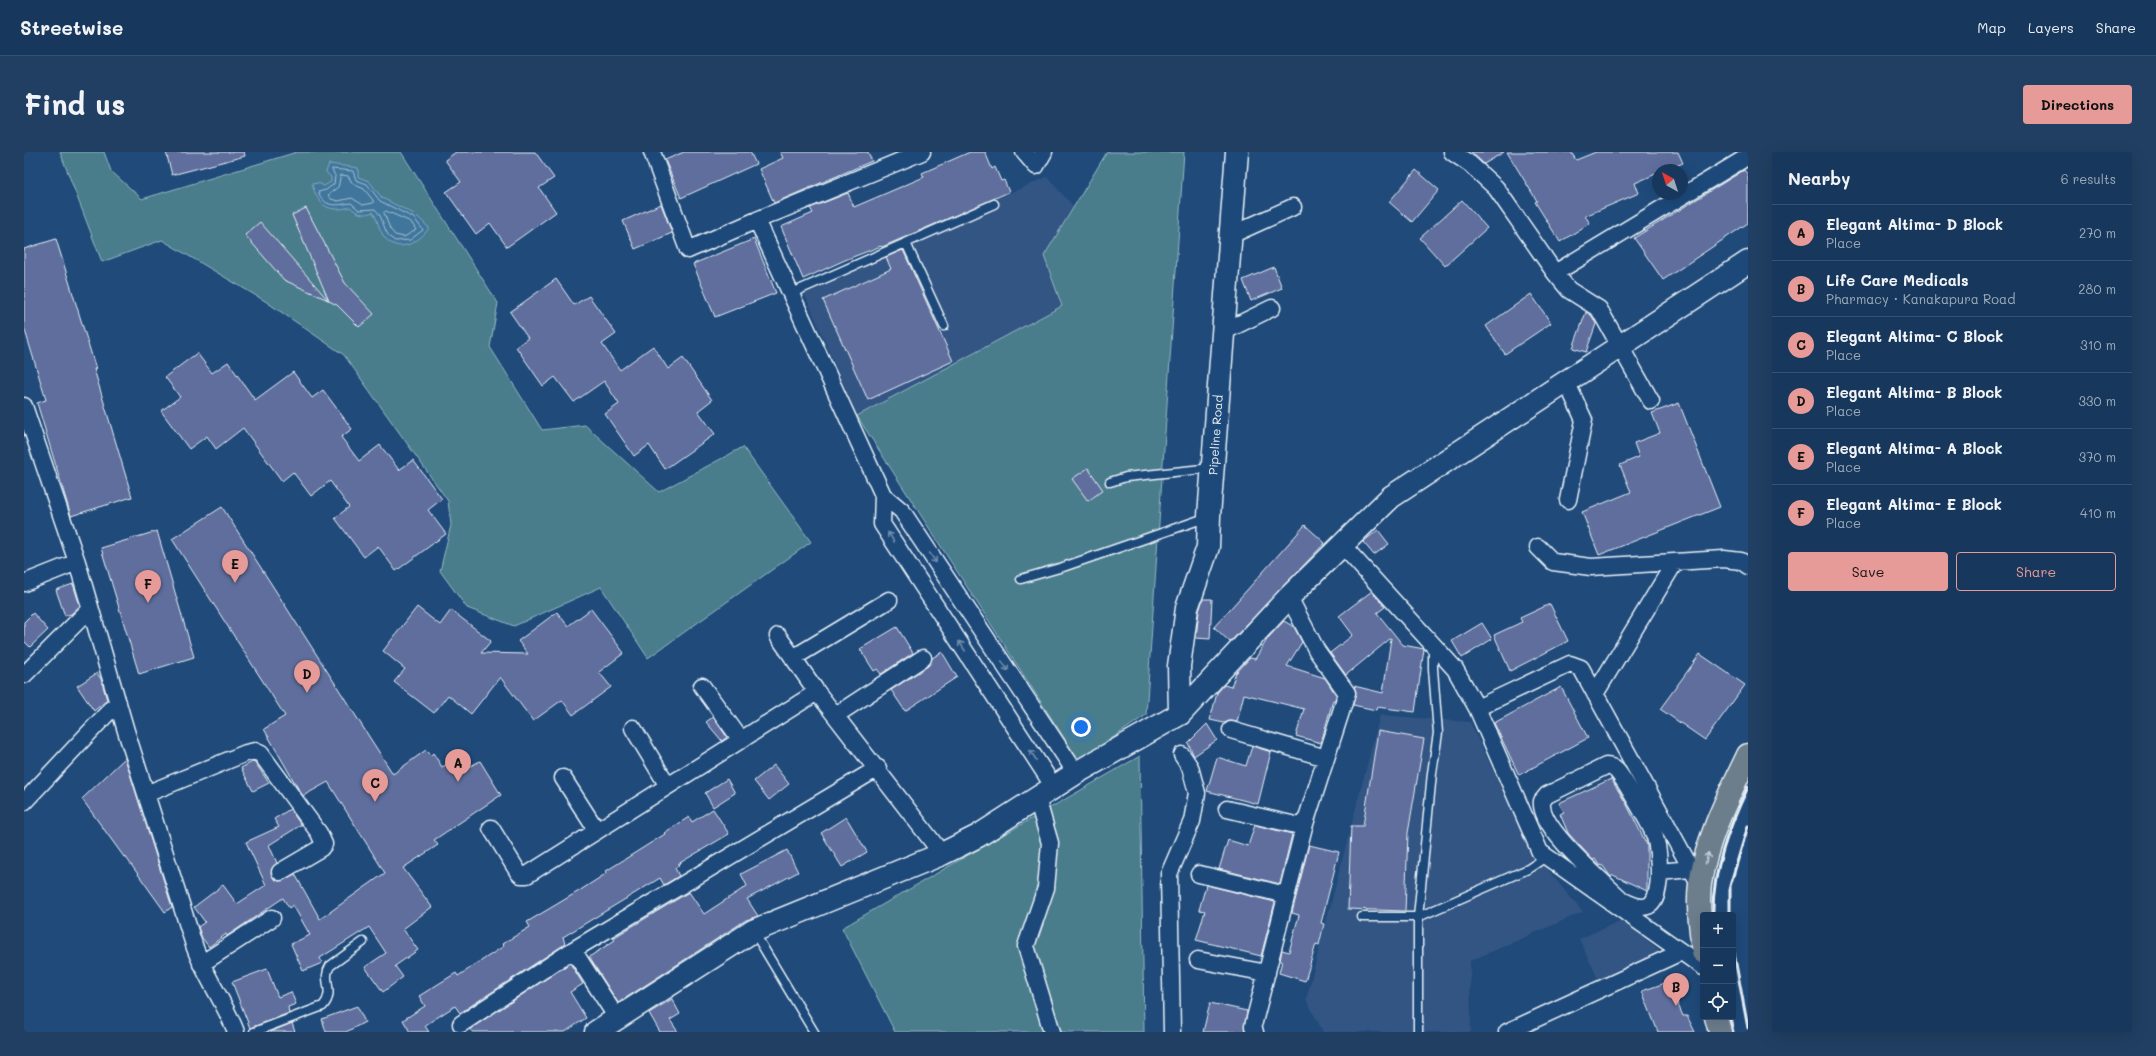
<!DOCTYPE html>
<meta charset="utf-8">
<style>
body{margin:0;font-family:Mali,sans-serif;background:#203f62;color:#f1f3f6}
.controls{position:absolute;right:12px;bottom:12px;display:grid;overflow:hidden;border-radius:4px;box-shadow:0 4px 16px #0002}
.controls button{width:36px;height:36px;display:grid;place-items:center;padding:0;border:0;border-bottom:1px solid #365272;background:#17385c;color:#f1f3f6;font:20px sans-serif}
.compass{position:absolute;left:1628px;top:12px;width:36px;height:36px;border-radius:50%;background:#17385c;box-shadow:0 4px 16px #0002;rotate:321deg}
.you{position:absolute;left:1057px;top:575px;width:14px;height:14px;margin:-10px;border:3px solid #fff;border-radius:50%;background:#1a73e8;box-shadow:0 0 0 6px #1a73e833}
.badge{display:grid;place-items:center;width:26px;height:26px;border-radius:50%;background:#e69b98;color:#111;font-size:13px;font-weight:700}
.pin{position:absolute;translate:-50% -33px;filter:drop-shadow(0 1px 2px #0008)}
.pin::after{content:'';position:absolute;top:21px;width:14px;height:12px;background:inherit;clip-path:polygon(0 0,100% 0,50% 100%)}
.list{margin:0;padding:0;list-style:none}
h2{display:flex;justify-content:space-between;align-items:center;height:52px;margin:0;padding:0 16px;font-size:17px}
h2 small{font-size:13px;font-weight:400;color:#9eacbb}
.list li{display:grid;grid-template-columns:26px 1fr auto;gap:12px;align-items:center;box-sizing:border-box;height:56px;padding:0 16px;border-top:1px solid #365272}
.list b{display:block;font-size:15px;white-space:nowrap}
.list p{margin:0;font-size:13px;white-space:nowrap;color:#9eacbb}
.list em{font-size:13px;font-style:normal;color:#9eacbb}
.actions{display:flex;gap:8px;padding:12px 16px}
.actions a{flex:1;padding:9px 0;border:1px solid #e69b98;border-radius:4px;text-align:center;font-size:14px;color:#e69b98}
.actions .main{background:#e69b98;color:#111}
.icon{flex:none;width:22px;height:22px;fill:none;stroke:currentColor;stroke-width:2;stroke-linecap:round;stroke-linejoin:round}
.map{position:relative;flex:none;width:1724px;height:880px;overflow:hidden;border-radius:4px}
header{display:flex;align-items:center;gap:24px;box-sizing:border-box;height:56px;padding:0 20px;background:#17385c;border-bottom:1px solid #365272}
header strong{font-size:19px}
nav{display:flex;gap:22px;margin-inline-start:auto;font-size:14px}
.intro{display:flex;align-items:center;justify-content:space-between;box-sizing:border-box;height:96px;padding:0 24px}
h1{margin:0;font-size:28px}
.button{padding:10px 18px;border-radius:4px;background:#e69b98;color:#111;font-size:14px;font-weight:700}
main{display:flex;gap:24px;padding:0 24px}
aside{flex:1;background:#17385c;border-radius:4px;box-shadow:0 4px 16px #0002}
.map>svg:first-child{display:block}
</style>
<header>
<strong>Streetwise</strong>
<nav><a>Map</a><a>Layers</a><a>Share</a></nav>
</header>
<div class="intro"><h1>Find us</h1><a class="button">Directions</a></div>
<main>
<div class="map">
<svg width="1724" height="880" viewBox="0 0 1724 880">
<rect width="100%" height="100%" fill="#1f4a7a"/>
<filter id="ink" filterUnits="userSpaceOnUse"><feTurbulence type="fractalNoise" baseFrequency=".025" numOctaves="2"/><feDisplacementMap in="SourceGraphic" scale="8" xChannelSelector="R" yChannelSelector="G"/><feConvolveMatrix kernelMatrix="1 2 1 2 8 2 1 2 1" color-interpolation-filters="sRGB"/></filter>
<g filter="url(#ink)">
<path fill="#325584" d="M1023,25L1050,55L1020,104L1038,154L833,264L776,131Z
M1356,563L1446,570L1506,697L1559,760L1446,809L1447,880H1299L1282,847Z
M1598,768L1641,803L1576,831L1555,787Z"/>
<path fill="#487d8c" stroke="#98b7c2" d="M36,0H80L87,19L118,47L273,0H377L474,151L466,195L518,278L561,273L635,340L719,295L787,390L624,506L577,435L490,474L443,456L416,419L427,373L424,349L320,203L241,149L138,88L78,110Z
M1083,0H1160L1122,563L1055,609L833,264L1038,154L1020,104Z
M1116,604L1120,880H871L818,776Z"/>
<path fill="#40769c" stroke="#83a7c1" d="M305,12L334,16V25L345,29L358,46L392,63L405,76C394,92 372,103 359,83C354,76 354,67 349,60C339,64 334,62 326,55C305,61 294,54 288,32L294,31L300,34L307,30V25L302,20Z"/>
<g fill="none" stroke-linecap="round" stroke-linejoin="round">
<path stroke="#a5c0d3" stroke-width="1" d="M308,17L329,19L332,28L343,32L356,49L390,66L399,78L386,88L371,89C358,82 361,66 351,57L335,58L327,51C312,53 302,57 294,40L302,38L310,32L311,24Z
M317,23L324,24L329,32L340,37L349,48V51L339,53L328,46L314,49L307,47L304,43L314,35Z
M362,59L387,70L392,78L380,85L371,83L366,77L360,61Z"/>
</g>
<path fill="#5f6e9c" stroke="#e8f1f8" d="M142,0H220L221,4L148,23Z
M432,0H511L530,26L515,36L532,60L483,95L466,71L452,82L422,40L437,30L421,8Z
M660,0H726L732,12L657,46L641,8Z
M756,0H844L848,9L750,51L735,17L759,6Z
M946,0H961L968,17L971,15L977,29L980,28L985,40L858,95L857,94L821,108L779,127L757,75L789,61L786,56L824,41L830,55L900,25L898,21Z
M1447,0H1480L1460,12Z
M1483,0H1547L1552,8L1572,0H1654L1659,11L1642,18H1634V21L1611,31L1615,41L1561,64L1566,71L1536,90L1511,50L1513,49Z
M1392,18L1415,38L1388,70L1365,50Z
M1720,18L1724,23V71L1639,128L1610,86Z
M1438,48L1463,76L1421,114L1396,86Z
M637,52L648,81L611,97L599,69Z
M282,56L321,131L350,162L335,175L313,153L305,149L268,63Z
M236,70L304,148L260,128L221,83Z
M32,87L72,217H70L108,345L47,364L13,251L22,248L0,175V97Z
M730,87L752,141L691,165L669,112Z
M879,98L929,209L844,248L799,148L867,117L862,105Z
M1250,115L1258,136L1227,149L1219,128Z
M532,127L550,153L565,144L592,182L578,192L596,218L629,194L644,217L659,206L688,248L674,259L691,282L641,317L625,293L610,304L581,262L595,252L580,229L550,250L531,225L519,234L492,195L504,186L486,160Z
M1507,142L1527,171L1481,202L1462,174Z
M1562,160L1568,164L1572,172L1562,200L1549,196Z
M173,201L188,221L204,210L231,248L269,220L288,246L299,238L328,277L317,285L335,309L356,293L375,318L389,308L418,347L404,358L422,382L372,419L354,394L340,405L311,366L325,355L306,329L287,344L269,320L258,329L219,276L192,297L183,284L165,297L137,259L156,245L141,225Z
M1655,251L1696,355L1575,403L1558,360L1607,340L1596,313L1615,305L1610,291L1636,281L1628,261Z
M1064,316L1079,338L1064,349L1048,327Z
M198,355L369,622L402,598L407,603L409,601L418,615L434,606L441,617L456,609L477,643L410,688L414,693L379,716L408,755L379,777L394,798L371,814L379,825L359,840L341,815L362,801L345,775L296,806L298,811L279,819L267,792L286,783L269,753L265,756L259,746L203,784L202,782L185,795L178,786L174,775L181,770L170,755L199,733L213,752L242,733L222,690L255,675L250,667L266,657L277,673L245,693L253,711L248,716V724L256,729L271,722L296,767L361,721L304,630L279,644L275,638L240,577L261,564L148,387Z
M1281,373L1301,391L1206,490L1190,475Z
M1354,378L1365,392L1350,403L1339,390Z
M133,379L170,505L115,522L77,396Z
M49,432L56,454L47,462L41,464L32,438Z
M1348,439L1361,455L1353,461L1379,493L1400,497L1391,560L1353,555L1352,558L1329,553L1332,540L1330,534L1359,541L1367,486L1322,523L1306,501L1329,483L1315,464Z
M1179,447H1188L1186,487L1172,486L1175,459Z
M1526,452L1544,489L1486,519L1470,483L1498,470L1496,466Z
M393,455L416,473L427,458L467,489L457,501L504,502L494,489L533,460L544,474L567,457L600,501L575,520L587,535L549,563L538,548L509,569L476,525L447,562L424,543L410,561L370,530L381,517L359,499Z
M9,461L24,478L6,495L0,489V470Z
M1260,469L1270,475L1278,490L1263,514L1301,526L1312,543L1311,548H1309L1297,591L1272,584L1280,557L1220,542L1213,570L1205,569L1200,571L1186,568L1193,541L1200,533L1207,535L1212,521L1226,506L1231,507L1244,486Z
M1458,471L1468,487L1438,506L1428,489Z
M873,475L889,501L857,522L853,517L850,519L836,497Z
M918,500L933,525L881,559L867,538L904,514L908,506Z
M1676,502L1721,533L1681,588L1636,557Z
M73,521L77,527L83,548L70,559L53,534Z
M1537,535L1564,586L1495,623L1470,571Z
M689,565L703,585L698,589L682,570Z
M1183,572L1193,588L1170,604L1164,591Z
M1354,579L1400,587L1384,681L1381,759L1324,757L1327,674H1339Z
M1228,594L1247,600L1234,652L1183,639L1193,605L1222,614Z
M101,606L148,755L141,760L101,704L100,705L58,647Z
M230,609L245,631L229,639L217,616Z
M750,613L765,632L745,648L730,629Z
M703,627L711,641L689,655L681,641Z
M1587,627L1602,651L1623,693V739L1589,723L1587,725L1579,714L1575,713L1571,707L1569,708L1544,681L1536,662L1540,660L1535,651Z
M689,657L705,682L654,712L655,713L651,716L655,724L640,733L636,726L575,763L539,785L541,792L436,861L431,854L403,872L401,874L405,880H386L379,868L401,854L395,844L432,821L434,824L480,794L478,792L506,775L503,770L555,739L583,721L582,719L641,682L640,681L665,665L668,670Z
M822,665L843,700L818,715L797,681Z
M1231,673L1268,682L1256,732L1195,717L1204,688L1224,694Z
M1285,693L1315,700L1297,771L1300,772L1295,793L1292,792L1281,829L1255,821L1258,809H1256L1258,798L1265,800L1275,763L1268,761Z
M763,698L774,720L723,747L734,764L722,768L594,851L565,805L591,788L589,786L665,740L680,762L723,734L717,722Z
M1182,733L1251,750L1237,804L1172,788L1181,759L1175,758Z
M546,811L559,832L546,840L562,866L541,880H448L446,877Z
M243,817L254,845L267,840L272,852L264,855L265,861L226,876L208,830Z
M1644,830L1659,864H1663L1671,880H1634L1618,839Z
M648,847L656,862L646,868L654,880H636L625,861Z
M1186,851L1223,859L1220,880H1179Z
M333,854L341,870L322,880H302L298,867Z
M268,871L271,880H246Z"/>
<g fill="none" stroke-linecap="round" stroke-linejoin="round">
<g stroke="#e8f1f8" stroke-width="11">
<path id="lane" d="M882,91L920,174
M768,141L970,52
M1086,330L1102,325L1188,316
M997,427L1039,415L1184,365
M1338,765H1394L1408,621L1414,581L1409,517V495
M730,780L790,880
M230,880L299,854C312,839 297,828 306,814L339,790
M1394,880V765L1504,717L1522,705"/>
</g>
<g stroke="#e8f1f8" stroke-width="19">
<path id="street" d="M628,0L664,98L733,68L859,343L878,359L1052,621
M1000,0L1012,14L1020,0
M1428,0L1446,12L1472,36L1531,121L1723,5
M733,68L898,0
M1207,83L1269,55
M1531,121L1545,138L1575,157L1627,249
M1199,180L1248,156
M1542,229L1560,268L1544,348
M0,254L53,410L102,579L171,796C182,826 201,851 212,880
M859,343L858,372L1030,635
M1319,394L1431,517L1453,556L1516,700L1679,815
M1514,395L1529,410L1567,415L1700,407L1717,409L1724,414
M0,431L53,410
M754,484L793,540L918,702
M769,506L865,448
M0,523L66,457
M678,534L717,588
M1571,542L1651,410
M1453,556L1546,512L1557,516L1676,733
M812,563L899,506
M609,576L644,634
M1207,578L1302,606
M1582,614C1586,614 1590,616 1593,619C1600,627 1628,675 1631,685C1635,698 1635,711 1635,725C1633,753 1626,763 1598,748C1579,729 1514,676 1518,649L1523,643Z
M539,626L573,679
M122,642L222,601L231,599L237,602L295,681L300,692L297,696L256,720
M1013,646L1026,691L1022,736L1002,794L1028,880
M0,650L94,550
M1203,657L1280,675L1323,541L1293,499L1265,445
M467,676L494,720L497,723H503L793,540
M1635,720L1666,717
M1175,722L1262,743
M549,798L593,866
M1174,808L1243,821
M177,812L248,766
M437,872L549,798L854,616
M1148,880L1145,722L1168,669L1173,641L1166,615L1158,603
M1231,880L1229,874L1280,675
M1483,880L1657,800"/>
</g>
<g stroke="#e8f1f8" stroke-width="25">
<path id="secondary" d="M1156,562L1155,514L1163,456L1184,395L1185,364L1213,0
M572,880L729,779L918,702L954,684L1052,621L1156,562L1265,445L1367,345L1724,110"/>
</g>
<g stroke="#e8f1f8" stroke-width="25">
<path id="highway" d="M1679,800C1677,778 1673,754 1676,732C1682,687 1705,643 1724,603
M1692,865L1696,880"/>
</g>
<use href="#lane" stroke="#1f4a7a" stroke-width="8"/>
<use href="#street" stroke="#1f4a7a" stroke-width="16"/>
<use href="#secondary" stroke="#1f4a7a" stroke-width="22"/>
<use href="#highway" stroke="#6c7d8c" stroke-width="22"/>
<path stroke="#e8f1f8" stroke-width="3" d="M1689,763C1688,719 1705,675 1724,635
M1706,763V734L1724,674
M1709,796L1724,876
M1706,865L1709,880"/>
</g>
<defs><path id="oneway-shaft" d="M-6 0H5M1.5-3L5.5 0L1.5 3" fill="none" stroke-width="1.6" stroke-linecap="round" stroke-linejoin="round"/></defs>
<g stroke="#6f8dac">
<use href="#oneway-shaft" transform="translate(867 385) rotate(-123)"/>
<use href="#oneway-shaft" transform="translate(909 406) rotate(56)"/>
<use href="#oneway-shaft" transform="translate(938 494) rotate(-123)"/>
<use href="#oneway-shaft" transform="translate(981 514) rotate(56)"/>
<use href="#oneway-shaft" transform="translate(1009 603) rotate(-123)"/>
</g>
<use stroke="#c3ced8" href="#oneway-shaft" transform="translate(1683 706) rotate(-75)"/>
</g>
<g text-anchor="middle" stroke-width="4" stroke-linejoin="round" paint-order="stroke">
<g font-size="12" fill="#e8f1f8" stroke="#1f4a7a">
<text transform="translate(1192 283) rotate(-86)" y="4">Pipeline Road</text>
</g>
</g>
</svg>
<div class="controls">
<button>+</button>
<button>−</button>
<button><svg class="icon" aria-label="locate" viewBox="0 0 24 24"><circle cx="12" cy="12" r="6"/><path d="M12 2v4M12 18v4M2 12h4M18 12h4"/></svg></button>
</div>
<svg class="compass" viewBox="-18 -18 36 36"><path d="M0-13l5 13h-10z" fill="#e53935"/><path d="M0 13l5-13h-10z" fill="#9eacbb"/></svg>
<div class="you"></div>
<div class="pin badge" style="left:434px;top:630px">A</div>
<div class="pin badge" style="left:1652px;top:854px">B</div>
<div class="pin badge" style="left:351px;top:650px">C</div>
<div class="pin badge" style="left:283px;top:541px">D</div>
<div class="pin badge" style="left:211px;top:431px">E</div>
<div class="pin badge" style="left:124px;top:451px">F</div>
</div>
<aside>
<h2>Nearby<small>6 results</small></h2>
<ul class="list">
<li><span class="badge">A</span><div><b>Elegant Altima- D Block</b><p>Place</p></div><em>270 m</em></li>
<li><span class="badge">B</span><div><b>Life Care Medicals</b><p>Pharmacy · Kanakapura Road</p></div><em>280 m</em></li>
<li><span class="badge">C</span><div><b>Elegant Altima- C Block</b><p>Place</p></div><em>310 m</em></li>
<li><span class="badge">D</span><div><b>Elegant Altima- B Block</b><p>Place</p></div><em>330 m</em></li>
<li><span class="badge">E</span><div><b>Elegant Altima- A Block</b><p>Place</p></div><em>370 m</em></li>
<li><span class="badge">F</span><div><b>Elegant Altima- E Block</b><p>Place</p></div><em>410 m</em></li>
</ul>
<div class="actions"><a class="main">Save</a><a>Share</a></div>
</aside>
</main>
